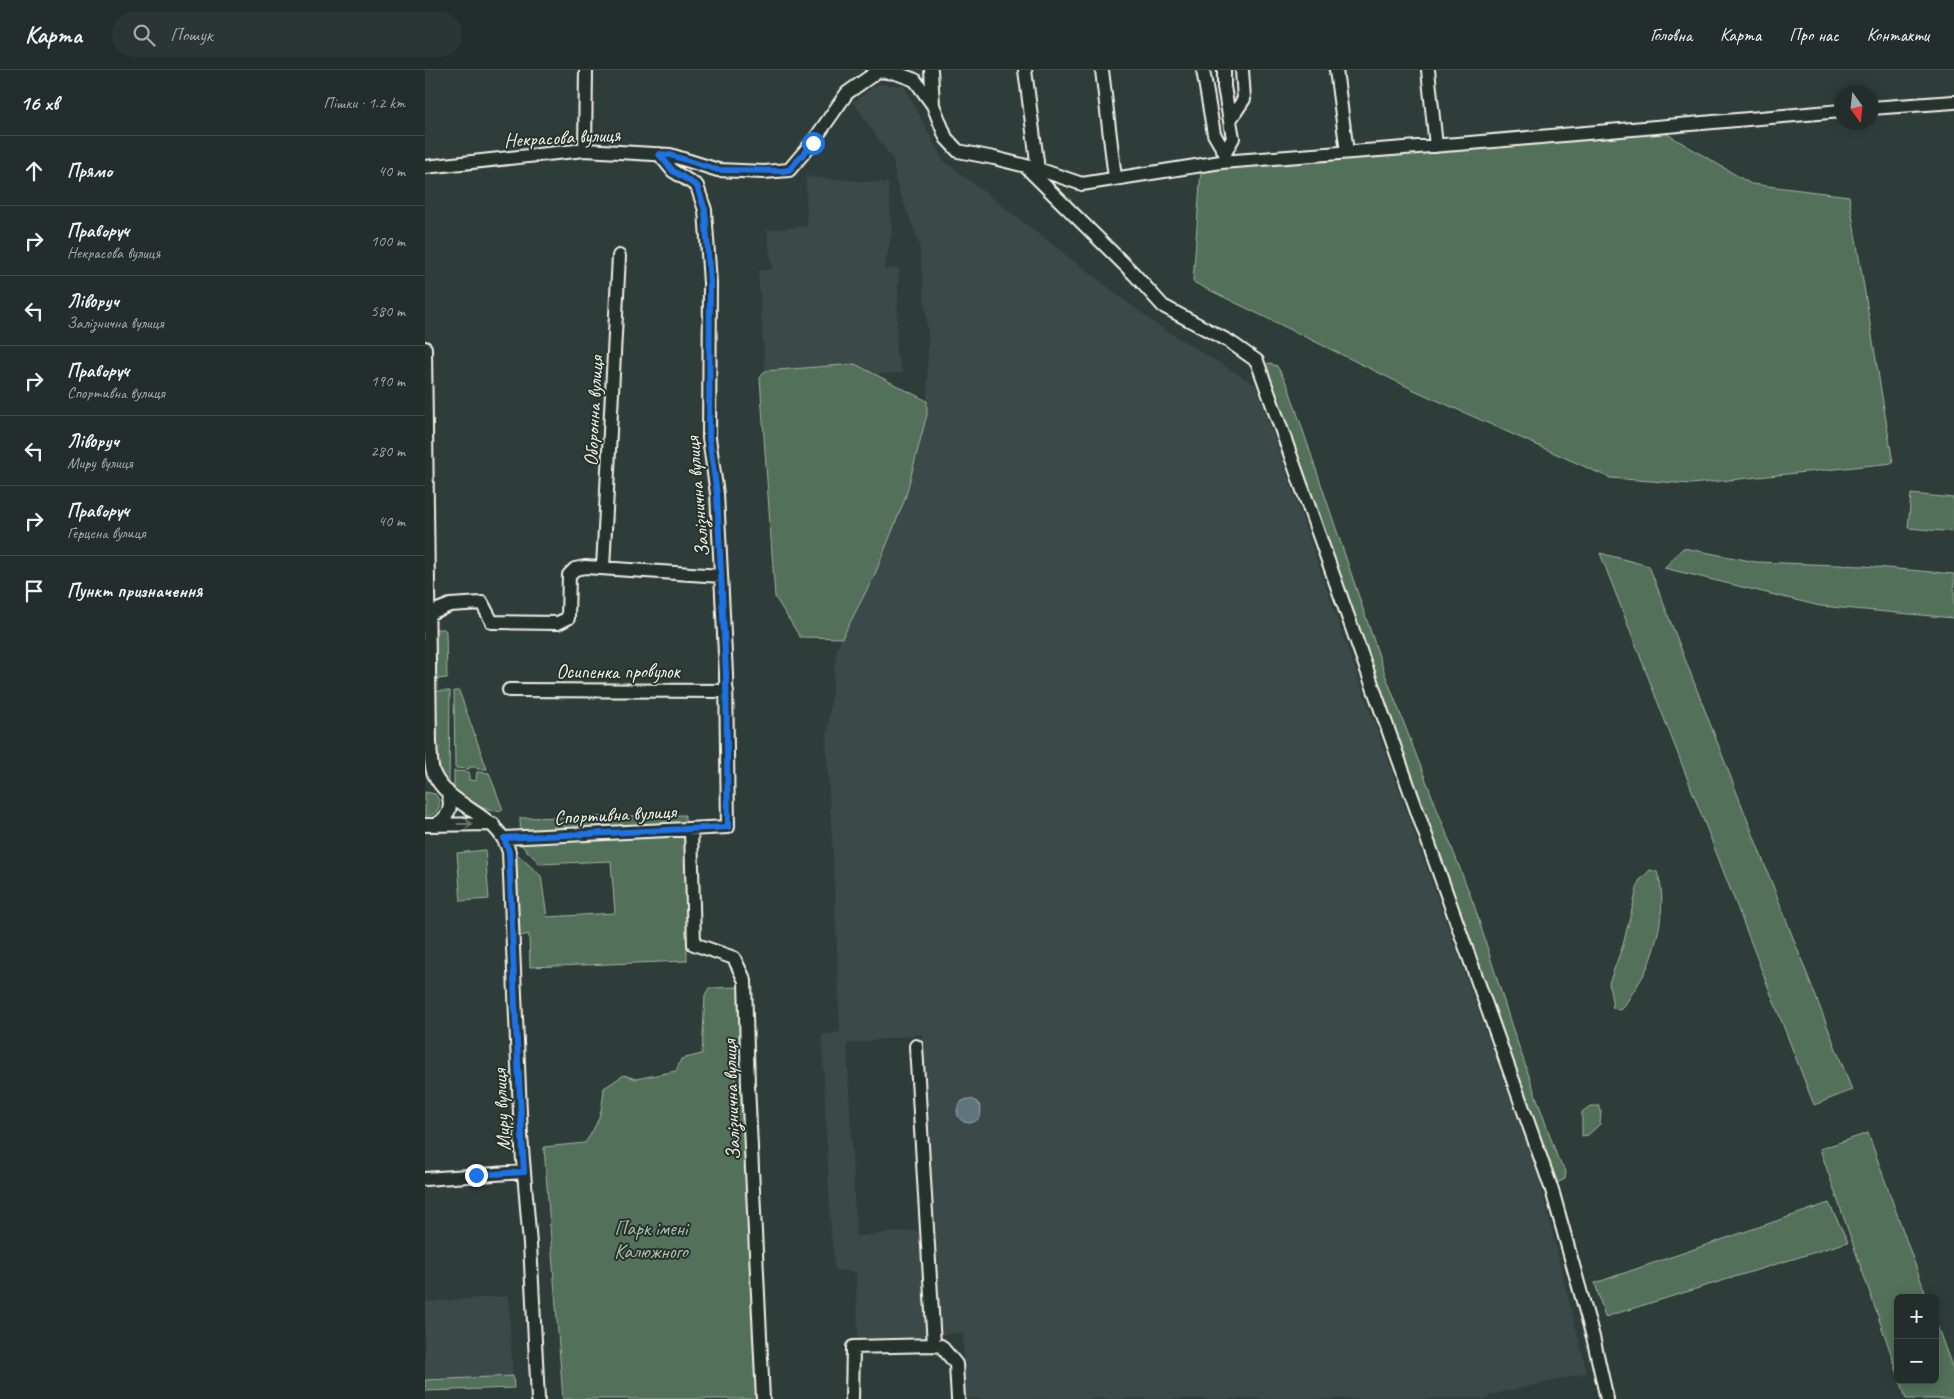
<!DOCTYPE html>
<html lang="uk">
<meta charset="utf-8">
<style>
body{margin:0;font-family:Caveat,sans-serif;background:#2b3634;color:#f1f3f6}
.controls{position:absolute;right:15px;bottom:15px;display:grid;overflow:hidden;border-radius:8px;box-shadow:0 2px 12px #0003}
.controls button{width:45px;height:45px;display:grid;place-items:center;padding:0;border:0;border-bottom:1px solid #404a48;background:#232e2c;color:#f1f3f6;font:25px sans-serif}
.compass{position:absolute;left:1409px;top:15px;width:45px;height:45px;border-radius:50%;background:#232e2c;box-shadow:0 2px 12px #0003;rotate:165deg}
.stop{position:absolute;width:15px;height:15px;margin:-11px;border:4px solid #1a73e8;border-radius:50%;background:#fff}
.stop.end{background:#1a73e8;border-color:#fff;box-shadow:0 1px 5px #0008}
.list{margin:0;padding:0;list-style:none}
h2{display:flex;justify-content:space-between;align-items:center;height:65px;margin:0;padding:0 20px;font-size:21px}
h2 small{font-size:16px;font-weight:400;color:#a3a8a9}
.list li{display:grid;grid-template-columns:32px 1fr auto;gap:15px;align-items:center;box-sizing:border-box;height:70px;padding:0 20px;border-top:1px solid #404a48}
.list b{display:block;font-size:19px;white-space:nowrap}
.list p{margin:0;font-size:16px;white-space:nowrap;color:#a3a8a9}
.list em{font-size:16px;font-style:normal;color:#a3a8a9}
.icon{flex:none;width:28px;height:28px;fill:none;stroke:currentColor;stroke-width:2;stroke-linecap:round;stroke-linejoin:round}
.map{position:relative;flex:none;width:1529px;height:1329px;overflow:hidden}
header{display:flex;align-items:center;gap:30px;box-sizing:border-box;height:70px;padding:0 25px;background:#232e2c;border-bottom:1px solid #404a48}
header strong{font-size:24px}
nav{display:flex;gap:28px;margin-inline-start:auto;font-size:18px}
.search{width:350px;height:45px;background:#2b3634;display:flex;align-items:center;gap:12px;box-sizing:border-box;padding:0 18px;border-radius:28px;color:#a3a8a9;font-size:19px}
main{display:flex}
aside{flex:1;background:#232e2c}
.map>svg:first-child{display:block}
</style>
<header>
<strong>Карта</strong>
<div class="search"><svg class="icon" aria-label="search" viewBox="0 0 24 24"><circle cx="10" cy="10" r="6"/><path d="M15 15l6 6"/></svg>Пошук</div>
<nav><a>Головна</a><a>Карта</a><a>Про нас</a><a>Контакти</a></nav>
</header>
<main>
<aside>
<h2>16 хв<small>Пішки · 1.2 km</small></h2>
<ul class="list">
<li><svg class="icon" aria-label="ahead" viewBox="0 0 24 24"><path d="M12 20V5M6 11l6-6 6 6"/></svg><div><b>Прямо</b></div><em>40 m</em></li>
<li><svg class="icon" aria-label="right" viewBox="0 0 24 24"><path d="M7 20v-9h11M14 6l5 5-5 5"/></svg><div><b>Праворуч</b><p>Некрасова вулиця</p></div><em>100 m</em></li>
<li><svg class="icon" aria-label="left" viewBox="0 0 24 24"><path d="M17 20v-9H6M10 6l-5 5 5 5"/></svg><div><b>Ліворуч</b><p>Залізнична вулиця</p></div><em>580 m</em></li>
<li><svg class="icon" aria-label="right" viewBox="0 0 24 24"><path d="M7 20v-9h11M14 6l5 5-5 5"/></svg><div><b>Праворуч</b><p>Спортивна вулиця</p></div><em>190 m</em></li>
<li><svg class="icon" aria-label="left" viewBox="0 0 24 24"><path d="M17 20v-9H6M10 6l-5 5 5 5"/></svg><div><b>Ліворуч</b><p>Миру вулиця</p></div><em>280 m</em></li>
<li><svg class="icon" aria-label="right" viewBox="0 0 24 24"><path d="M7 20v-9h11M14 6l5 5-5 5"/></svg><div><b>Праворуч</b><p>Герцена вулиця</p></div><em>40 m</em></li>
<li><svg class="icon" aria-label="arrive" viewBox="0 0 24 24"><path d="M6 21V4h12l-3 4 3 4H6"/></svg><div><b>Пункт призначення</b></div></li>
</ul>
</aside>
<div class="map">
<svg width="1529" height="1329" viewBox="0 0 1529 1329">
<rect width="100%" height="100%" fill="#2f3d3a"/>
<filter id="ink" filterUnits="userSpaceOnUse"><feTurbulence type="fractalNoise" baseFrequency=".02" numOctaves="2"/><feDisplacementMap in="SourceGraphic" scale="10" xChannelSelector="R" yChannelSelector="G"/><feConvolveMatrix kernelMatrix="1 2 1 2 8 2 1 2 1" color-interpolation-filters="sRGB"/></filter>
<g filter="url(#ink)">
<path fill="#3a484a" d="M453,14L479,16L518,90L732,255L831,315L917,563L1114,1109L1162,1303L1065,1325L1063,1329H539L538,1262L513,1265L497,964L422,974L431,1166L497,1160L506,1266L433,1269L431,1203L410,1200L406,1165L397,965L415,962L409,802L401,674L412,577L450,504L502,344L503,265L494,173L471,112L468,90L428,32Z
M381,107L463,113L467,162L459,200L474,198L471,282L478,303L452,304L430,294L340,301L333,201L347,199L342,160L382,156Z
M83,1226L88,1306L0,1310V1232Z"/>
<path fill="#52715a" stroke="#a3b1a1" d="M1237,61L1326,114L1424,126L1468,393L1266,414L1185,408L989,320L768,212L776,100L796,92Z
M844,293L852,296L863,316L960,604L1049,835L1086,954L1133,1089L1141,1101L1140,1109L1132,1113L1127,1108L839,296Z
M430,294L502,331V344L480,429L450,504L417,568L375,567L350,527L335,308L340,301Z
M1486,424L1529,428V462L1483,458Z
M1258,478L1331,492L1439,496L1529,504V548L1395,536L1239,498Z
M1175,483L1224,496L1427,1020L1389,1035Z
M13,559H19L21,561L22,608L12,609L11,607L10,560Z
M10,621H25L24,717L13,701Z
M29,621H34L62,699H52V697H44V699L30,698Z
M29,701L44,702V710L51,711L52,702L64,703L78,740C62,745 42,729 29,721Z
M0,722L10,724C19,734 13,746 0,746Z
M260,745L262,891L105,897L104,864L92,867L90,782L116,806L122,847L190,843L186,791L115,794L96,775L95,748Z
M60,780L64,829L36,831L32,783Z
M1225,800L1232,802C1243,830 1233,871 1222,898C1216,911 1207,923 1200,935L1195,940L1188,938L1184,913L1198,875L1214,811Z
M316,917L318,976L305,986L312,1013L319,1015L334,1329H138L119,1077L160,1073C174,1052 177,1043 179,1018L199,1005L211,1009L251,1001L256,989L277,984L280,925L284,918Z
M1165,1036H1174L1176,1041L1175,1054L1163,1065L1157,1066V1042Z
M1443,1063L1502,1228H1473V1304L1395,1079Z
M1404,1133L1423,1172L1180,1247L1170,1213Z
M1510,1250L1529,1302V1329H1481L1475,1310H1510Z
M88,1306L89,1318L0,1321V1310Z"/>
<path fill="#5f757e" stroke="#9ba7a8" d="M532 1041a12 12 0 1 1 24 0a12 12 0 1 1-24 0Z"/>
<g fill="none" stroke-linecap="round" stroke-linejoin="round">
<g stroke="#f4f1e8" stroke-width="16">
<path id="minor" d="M506,0L508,35
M600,0L613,99
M677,0L690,108
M778,0L789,64L800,83L801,91
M799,0V17L808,68L800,83
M911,0L922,82
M1003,0L1011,76
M1446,38L1529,32
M805,50L819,29L817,0
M160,80L161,0
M600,96L709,204L738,236L805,272L832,291L1127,1120L1168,1267L1182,1329
M0,97L160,80L245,85L293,100L339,102L364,100L387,73L422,23L453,1L471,3L490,10L508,35L521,68L533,81L569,88L613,99L657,114L796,92L1045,73L1416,41
M0,278L5,673C6,682 5,695 9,704C25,739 73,742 84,782L96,1066L105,1174L113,1329
M178,498L194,186
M0,545L25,535L57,533L67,552L133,553L143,548L144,505L150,499L160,497L296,506
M84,620L302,621
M11,754C25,747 28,735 22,721
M0,755L68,754
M266,759L269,874L309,888L320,911L323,1015L338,1329
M79,768L303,757L301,604L292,424L284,368L285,213L280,140L272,116L248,101L234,84
M491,976L509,1275
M0,1109L99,1102
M427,1329L428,1277L509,1275L516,1276L531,1294L533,1329"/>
</g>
<use href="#minor" stroke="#26332d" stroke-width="12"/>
</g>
<defs><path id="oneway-shaft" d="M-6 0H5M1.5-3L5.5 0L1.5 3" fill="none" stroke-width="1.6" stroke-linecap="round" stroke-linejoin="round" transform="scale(1.25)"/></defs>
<use stroke="#6e766e" href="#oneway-shaft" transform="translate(40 754)"/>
</g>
<g fill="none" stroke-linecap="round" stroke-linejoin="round" filter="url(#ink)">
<path stroke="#1a73e8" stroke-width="6" d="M51,1105L99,1102L90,935L84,782L79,768L303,757L301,604L292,424L284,368L285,213L280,140L272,116L248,101L234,84L245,85L293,100L357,101L364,100L388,73"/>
</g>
<g text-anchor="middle" stroke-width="4" stroke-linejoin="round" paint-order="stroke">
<g font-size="20" fill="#f4f1e8" stroke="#26332d">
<text transform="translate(137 67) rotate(-3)" y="7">Некрасова вулиця</text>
<text transform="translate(168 341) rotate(-87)" y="7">Оборонна вулиця</text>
<text transform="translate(272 427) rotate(-95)" y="7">Залізнична вулиця</text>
<text x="193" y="608">Осипенка провулок</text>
<text transform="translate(190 744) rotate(-3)" y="7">Спортивна вулиця</text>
<text transform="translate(306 1030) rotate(-92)" y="7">Залізнична вулиця</text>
<text transform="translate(76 1040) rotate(-93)" y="7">Миру вулиця</text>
</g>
<g font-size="20" fill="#b3beaf" stroke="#26332d">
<text x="226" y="1165">Парк імені<tspan x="226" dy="23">Калюжного</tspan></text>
</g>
</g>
</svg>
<div class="controls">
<button>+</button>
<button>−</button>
</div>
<svg class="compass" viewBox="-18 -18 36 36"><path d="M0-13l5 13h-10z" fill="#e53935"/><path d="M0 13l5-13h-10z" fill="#a3a8a9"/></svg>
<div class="stop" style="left:388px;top:73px"></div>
<div class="stop end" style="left:51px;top:1105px"></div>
</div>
</main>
